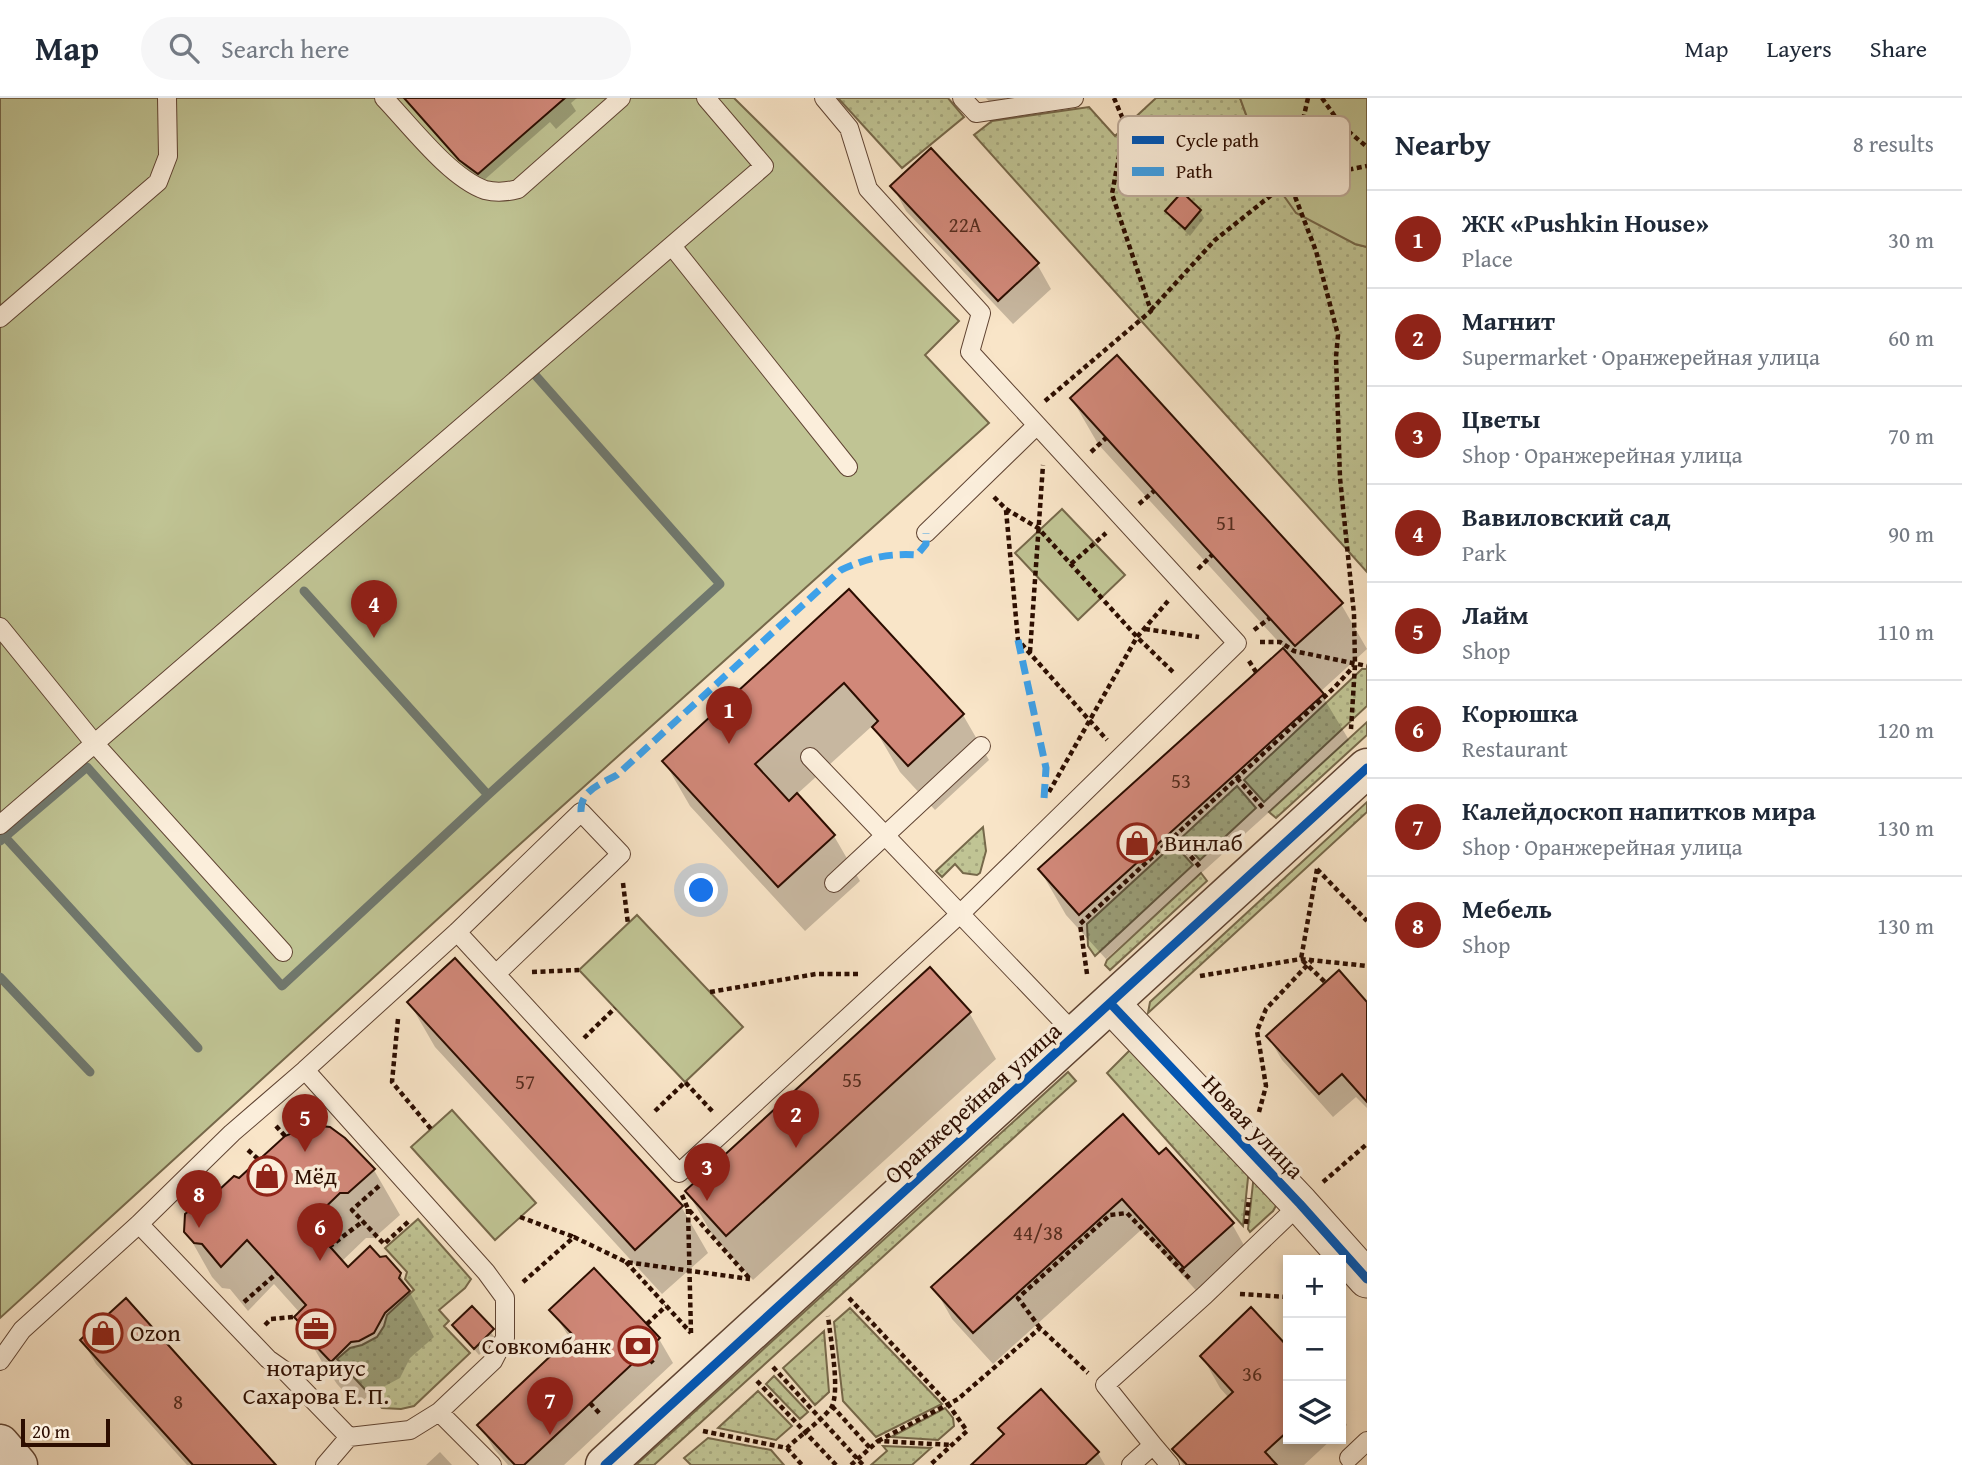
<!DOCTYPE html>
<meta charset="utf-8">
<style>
body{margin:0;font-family:"Gentium Book Plus",serif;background:#f6f6f7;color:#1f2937}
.controls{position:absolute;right:21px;bottom:21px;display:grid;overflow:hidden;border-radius:0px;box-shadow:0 4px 10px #0003}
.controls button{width:63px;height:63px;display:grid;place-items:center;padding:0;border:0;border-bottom:2px solid #e0e1e3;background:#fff;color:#1f2937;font:35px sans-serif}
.scale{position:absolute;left:21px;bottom:18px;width:89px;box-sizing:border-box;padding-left:7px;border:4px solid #2c0d00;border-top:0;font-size:19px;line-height:24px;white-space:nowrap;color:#2c0d00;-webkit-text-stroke:5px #fbeedb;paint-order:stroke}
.you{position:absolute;left:702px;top:793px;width:24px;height:24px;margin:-18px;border:5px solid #fff;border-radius:50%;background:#1a73e8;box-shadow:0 0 0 10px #1a73e833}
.badge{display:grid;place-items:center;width:46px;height:46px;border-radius:50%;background:#8f2418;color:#fff;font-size:23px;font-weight:700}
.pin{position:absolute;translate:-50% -58px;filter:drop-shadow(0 2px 4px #0008)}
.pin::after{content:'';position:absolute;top:37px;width:24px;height:21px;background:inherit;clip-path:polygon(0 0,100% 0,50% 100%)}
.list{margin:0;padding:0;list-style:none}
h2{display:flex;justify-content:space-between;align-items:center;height:91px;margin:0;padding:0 28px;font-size:30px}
h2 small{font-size:23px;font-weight:400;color:#747a83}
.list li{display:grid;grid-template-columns:46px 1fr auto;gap:21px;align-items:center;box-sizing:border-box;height:98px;padding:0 28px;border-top:2px solid #e0e1e3}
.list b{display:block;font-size:26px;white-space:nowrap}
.list p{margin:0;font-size:23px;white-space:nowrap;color:#747a83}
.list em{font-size:23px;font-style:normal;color:#747a83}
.icon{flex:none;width:38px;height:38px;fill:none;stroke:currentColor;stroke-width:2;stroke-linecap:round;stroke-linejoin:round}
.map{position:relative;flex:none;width:1367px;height:1367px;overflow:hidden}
header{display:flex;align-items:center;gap:42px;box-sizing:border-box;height:98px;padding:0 35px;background:#fff;border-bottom:2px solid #e0e1e3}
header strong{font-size:33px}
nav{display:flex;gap:38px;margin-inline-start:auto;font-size:24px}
.search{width:490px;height:63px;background:#f6f6f7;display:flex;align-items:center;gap:18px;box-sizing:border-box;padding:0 24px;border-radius:38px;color:#747a83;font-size:26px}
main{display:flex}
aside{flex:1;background:#fff}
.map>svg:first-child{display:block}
</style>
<header>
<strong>Map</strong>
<div class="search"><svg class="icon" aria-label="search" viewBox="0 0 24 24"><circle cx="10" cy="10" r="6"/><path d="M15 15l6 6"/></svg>Search here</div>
<nav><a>Map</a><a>Layers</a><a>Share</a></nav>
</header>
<main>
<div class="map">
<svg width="1367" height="1367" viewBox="0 0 1367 1367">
<defs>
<pattern id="grass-dots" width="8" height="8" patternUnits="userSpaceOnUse" patternTransform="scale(1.75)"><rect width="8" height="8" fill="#c0c494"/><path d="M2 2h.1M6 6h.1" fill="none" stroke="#a5a77e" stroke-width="1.8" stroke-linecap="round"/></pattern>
</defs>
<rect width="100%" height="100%" fill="#f9e5c8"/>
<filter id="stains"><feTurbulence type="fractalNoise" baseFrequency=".00286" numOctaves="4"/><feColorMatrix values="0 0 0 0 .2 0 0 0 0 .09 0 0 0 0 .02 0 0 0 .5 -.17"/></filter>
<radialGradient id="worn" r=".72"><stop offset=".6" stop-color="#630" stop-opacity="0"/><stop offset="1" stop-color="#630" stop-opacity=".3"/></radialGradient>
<path fill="url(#grass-dots)" stroke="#76684a" stroke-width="2" d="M838,0H948L964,19L902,70Z
M1156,0H1240L1267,74L1355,146L1367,149V474L974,37L992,23L1089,9L1115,38Z
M1362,571H1367V608L1264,704L1244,682Z
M1367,624V637L1276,720L1269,714Z
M1237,688L1256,710L1200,762L1180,741Z
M1367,704V714L1148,915L1150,904Z
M983,729L986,753L980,775L977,777L963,775L955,766L942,779L936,773Z
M1174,746L1193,767L1095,858L1088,848L1087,826Z
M1201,775L1207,783L1110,872L1105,867L1107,862Z
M1133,949L1249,1070L1243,1128L1107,975Z
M1068,974L1076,983L654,1367H636Z
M1254,1076L1277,1106L1273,1113L1250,1134L1248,1131Z
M418,1121L471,1181L465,1190L439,1212L449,1223L444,1228L470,1255L414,1308L401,1311L382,1310L337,1261L350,1250L362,1247L377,1239L384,1228L387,1217L414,1192L405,1181L407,1174L385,1150Z
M850,1210L942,1306L876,1339L843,1303L834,1224Z
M824,1233L829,1294L815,1307L783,1270Z
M774,1278L808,1314L800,1321L766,1286Z
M758,1293L792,1328L776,1342L718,1330Z
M945,1310L953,1320L954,1328L938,1342L891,1339Z
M708,1340L771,1352L784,1367H691L684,1360Z
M883,1348L931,1350L912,1367H871L887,1353Z"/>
<path fill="#c0c494" stroke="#76684a" stroke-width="2" d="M0,0H734L959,223L925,257L989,325L509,756L0,1220Z
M1240,0H1367V149L1355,146L1296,115L1267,74Z
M1062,411L1125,477L1078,522L1015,455Z
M637,817L743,929L685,984L579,872Z
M452,1012L536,1105L495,1142L411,1049Z"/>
<path fill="#0003" d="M404,0H577L571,5L576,13L556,31L550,24L483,83L465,69Z
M986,0H1006L995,10Z
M931,53L1037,166L1051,191L1013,226L906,113L893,89Z
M1167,113H1200L1204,120L1190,138L1172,121Z
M1072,301L1341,506L1367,551L1320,594L1349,642L1106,861L1066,817L1040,772L1285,551L1098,346Z
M849,494L963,617L989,662L935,712L900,674L879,638L871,629L796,697L834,738L860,783L805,833L690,708L664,663Z
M455,862L682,1110L708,1155L662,1196L435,949L409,904Z
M930,872L970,916L996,961L753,1182L713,1138L687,1093Z
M1367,910V1010L1356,999L1333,1019L1282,962L1268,938Z
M344,1041L374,1072L400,1117L374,1140H366L341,1164L348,1172L380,1161L400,1176L434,1239L410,1260L400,1280L385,1288L378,1289L357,1308L337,1286L322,1264L296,1219L300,1215L274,1186L248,1213L230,1191L222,1190L212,1179L186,1133L204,1108L240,1082Z
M1159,1058L1232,1126L1250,1158L1203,1200L1141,1132L993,1266L952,1221L934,1189Z
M472,1210L496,1241L479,1257L454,1227Z
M552,1212L659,1241L673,1265L564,1367H508L494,1351L480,1327L571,1242Z
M1251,1212L1288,1251V1341H1332L1304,1367H1183L1174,1351L1229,1300L1220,1290L1202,1258Z
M82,1242L274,1367H187L96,1266Z
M1040,1293L1098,1355L1105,1367H974L1005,1338L1001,1330Z
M1341,1315L1347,1327L1341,1333Z
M440,1354L452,1367H426Z"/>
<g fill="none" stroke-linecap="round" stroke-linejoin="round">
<path stroke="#70786e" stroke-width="9" d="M304,493L488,697
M5,739L198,950
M0,743L87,669L282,888L488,697L720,486L536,278
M0,879L90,974"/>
</g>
<path fill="#d18879" stroke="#2c0d00" stroke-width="2" d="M404,0H565L478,76L459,62Z
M931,50L1039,165L998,203L890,88Z
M1182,94L1201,112L1185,131L1165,113Z
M1117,257L1343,505L1295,548L1070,300Z
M849,491L964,616L908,668L872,629L878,623L844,585L755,666L789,703L797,695L835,737L778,789L662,663Z
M1283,550L1324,596L1079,817L1038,771Z
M455,860L683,1108L635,1152L407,904Z
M930,869L971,914L726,1138L685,1093Z
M1339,872L1367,904V1004L1342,976L1319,996L1266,938Z
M1123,1016L1159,1056L1166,1050L1234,1125L1184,1170L1122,1101L973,1235L931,1189Z
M312,1027L330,1029L345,1040L375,1071L348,1095H340L309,1125L348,1169L370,1148L380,1159L386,1158L401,1175L399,1180L410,1193L385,1215L374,1235L359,1243L351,1244L331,1264L309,1241L312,1238L294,1219L306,1207L247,1142L221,1169L202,1146L194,1145L184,1134L185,1116L198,1106H204L234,1078L239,1080L285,1038Z
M594,1170L660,1240L524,1367H515L477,1327L573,1237L549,1212Z
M126,1200L276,1367H193L80,1242Z
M472,1208L494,1231L474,1251L452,1227Z
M1251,1209L1288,1249V1333L1265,1354L1277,1367H1187L1172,1351L1233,1294L1200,1258Z
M1041,1291L1099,1354L1085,1367H971L1004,1336L998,1330Z"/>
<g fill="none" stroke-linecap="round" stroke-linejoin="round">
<g stroke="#5f4332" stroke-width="20">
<path id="service" d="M384,0C410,27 450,80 485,92C497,95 507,94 518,91L621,0
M962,0L976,15L1074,0
M672,148L848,369
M0,220L158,84L168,58L167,0
M926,435L1037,327
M0,529L95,646L283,854
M810,659L1076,937
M0,727L764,68L706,0
M834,785L981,648
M457,834L679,1075L960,816L1237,545L970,254L981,215L868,91L849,30L824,0
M305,972L486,1174L505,1200V1240L493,1263L439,1314
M139,1126L268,1261L285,1273L349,1339L410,1332L439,1314L492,1367
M0,1263L22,1232L139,1126L232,1035L305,972L457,834L581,714L621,756L496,876
M1153,1347L1170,1367
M1349,1360L1367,1343
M325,1367L349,1339
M1131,1367L1153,1347L1105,1287L1205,1197L1300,1106"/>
</g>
<g stroke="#5f4332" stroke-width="39">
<path id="minor" d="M1110,905L1300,1106L1367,1181"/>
</g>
<g stroke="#5f4332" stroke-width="41">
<path id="tertiary" d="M0,1346L18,1367
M605,1367L1367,670"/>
</g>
<path stroke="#2c0d00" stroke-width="4.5" stroke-dasharray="5 3.5" stroke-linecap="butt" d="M1308,0L1289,83L1316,153L1338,237L1336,259L1340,380L1354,516L1355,567L1351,631
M1322,0L1341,27L1367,49
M1290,83L1367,68
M1151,212L1215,142L1289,83L1341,27
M1045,303L1151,213L1112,96L1125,26L1114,0
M1091,354L1106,340
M994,399L1006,411L1038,430L1137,539L1174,575
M1139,406L1154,393
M1006,412L1018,542L1107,642
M1071,466L1106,435
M1198,471L1212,457
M1145,531L1199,539
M1254,532L1270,520
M1260,544H1280L1294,553L1367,568
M1030,554L1043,367
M1249,563L1256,574
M1237,680L1264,711
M1049,694L1137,539L1168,503
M1174,739L1200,769
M1317,771L1301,861L1325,884
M1317,771L1367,823
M623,785L628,826
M532,874L579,872
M1087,876L1080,826L1334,590L1354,568
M1200,878L1301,861L1367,868
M710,894L816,876H859
M398,921L392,984L431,1031
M584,940L615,910
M655,1013L685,984L713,1014
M1259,1014L1266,988L1257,933L1266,911L1312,862
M276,1028L285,1038
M248,1052L258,1061
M1323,1084L1367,1046
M379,1088L352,1112L384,1146L409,1123
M682,1097L688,1111L750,1181
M688,1111L691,1235
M520,1119L574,1139
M1246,1126L1249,1100
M329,1149L362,1124
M626,1164L691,1235
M523,1184L574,1139L626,1164L750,1181
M1240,1196L1288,1199
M849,1200L948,1306L967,1333L930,1367
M244,1204L277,1175
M647,1226L666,1208
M265,1227L271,1221L294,1219
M1040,1230L1018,1200L1110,1117L1127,1115L1190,1181
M644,1255L655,1267
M773,1269L863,1367
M757,1283L836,1367
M590,1305L601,1317
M832,1308L870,1350
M703,1333L787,1350C800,1337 819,1325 831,1310C841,1295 830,1238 828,1218
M878,1343L958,1301L1040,1230L1088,1275
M787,1350L802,1367
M851,1367L878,1343L952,1347"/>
<use href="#service" stroke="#fbeedb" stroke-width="18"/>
<use href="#minor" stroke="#fbeedb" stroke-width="37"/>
<use href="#tertiary" stroke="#fbeedb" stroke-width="38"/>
<path stroke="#3ea1e9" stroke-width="7" stroke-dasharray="14 7" stroke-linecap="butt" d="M1018,542L1046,670L1044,701
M581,714C580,692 601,686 617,677L841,472C867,460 889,455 917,457L926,446V435"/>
<g stroke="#fbeedb" stroke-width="13">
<path id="cycleway" d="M1110,905L1300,1106L1367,1181
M605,1367L1367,670"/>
</g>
<use href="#cycleway" stroke="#0057b8" stroke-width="9"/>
</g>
<defs>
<g id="shop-ring" transform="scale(2.0125)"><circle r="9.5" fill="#fbeedb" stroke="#8f2418" stroke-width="1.5"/><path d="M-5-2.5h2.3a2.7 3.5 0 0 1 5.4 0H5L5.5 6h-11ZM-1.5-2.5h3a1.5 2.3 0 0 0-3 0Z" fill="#8f2418"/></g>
<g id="office-ring" transform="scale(2.0125)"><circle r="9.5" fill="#fbeedb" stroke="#8f2418" stroke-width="1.5"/><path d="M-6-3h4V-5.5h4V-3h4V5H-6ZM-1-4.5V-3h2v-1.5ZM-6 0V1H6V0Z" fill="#8f2418"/></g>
<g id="bank-ring" transform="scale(2.0125)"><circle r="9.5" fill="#fbeedb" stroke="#8f2418" stroke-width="1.5"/><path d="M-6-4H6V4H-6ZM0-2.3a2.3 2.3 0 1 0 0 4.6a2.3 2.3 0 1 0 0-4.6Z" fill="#8f2418"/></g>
</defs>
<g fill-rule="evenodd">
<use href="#shop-ring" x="1137" y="745"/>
<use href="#shop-ring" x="267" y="1078"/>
<use href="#office-ring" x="316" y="1231"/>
<use href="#shop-ring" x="103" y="1235"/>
<use href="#bank-ring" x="638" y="1248"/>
</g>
<g text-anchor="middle" stroke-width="7" stroke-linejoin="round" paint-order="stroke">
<g font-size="21" fill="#552c1e">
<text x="965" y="134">22А</text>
<text x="1226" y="432">51</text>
<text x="1181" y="690">53</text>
<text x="852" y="989">55</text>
<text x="525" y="991">57</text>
<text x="1038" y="1142">44/38</text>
<text x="1252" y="1283">36</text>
<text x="178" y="1311">8</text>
</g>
<g font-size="24" fill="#2c0d00" stroke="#fbeedb" text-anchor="start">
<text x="1164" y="753">Винлаб</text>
<text x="294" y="1086">Мёд</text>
<text x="130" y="1243">Ozon</text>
<text x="611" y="1256" text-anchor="end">Совкомбанк</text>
<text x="316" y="1278" text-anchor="middle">нотариус<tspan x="316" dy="28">Сахарова Е. П.</tspan></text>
</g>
<g font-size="24" fill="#2c0d00" stroke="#fbeedb">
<text transform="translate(973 1005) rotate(-42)" y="8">Оранжерейная улица</text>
<text transform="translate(1253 1029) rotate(46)" y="8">Новая улица</text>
</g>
</g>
<rect x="1118" y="18" width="232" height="80" rx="10" fill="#fbeedb" stroke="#bdaa99" stroke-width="2"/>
<rect x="1132" y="38" width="32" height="8" fill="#0057b8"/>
<rect x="1132" y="69" width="32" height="9" fill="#3ea1e9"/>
<g font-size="19" fill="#2c0d00">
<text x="1176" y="49">Cycle path</text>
<text x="1176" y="80">Path</text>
</g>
<rect width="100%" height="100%" filter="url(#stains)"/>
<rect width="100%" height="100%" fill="url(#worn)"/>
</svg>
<div class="controls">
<button>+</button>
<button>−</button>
<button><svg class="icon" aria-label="layers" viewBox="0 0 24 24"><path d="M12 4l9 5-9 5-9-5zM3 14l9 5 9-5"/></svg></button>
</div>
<div class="scale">20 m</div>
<div class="you"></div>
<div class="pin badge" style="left:729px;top:646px">1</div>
<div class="pin badge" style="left:796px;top:1050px">2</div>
<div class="pin badge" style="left:707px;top:1103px">3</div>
<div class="pin badge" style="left:374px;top:540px">4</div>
<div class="pin badge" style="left:305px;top:1054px">5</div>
<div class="pin badge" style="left:320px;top:1163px">6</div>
<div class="pin badge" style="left:550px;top:1337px">7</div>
<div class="pin badge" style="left:199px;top:1130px">8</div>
</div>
<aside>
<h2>Nearby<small>8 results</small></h2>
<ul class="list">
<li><span class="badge">1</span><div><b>ЖК «Pushkin House»</b><p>Place</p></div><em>30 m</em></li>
<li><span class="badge">2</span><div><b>Магнит</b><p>Supermarket · Оранжерейная улица</p></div><em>60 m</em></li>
<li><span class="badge">3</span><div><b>Цветы</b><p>Shop · Оранжерейная улица</p></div><em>70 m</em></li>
<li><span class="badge">4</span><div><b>Вавиловский сад</b><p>Park</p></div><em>90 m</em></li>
<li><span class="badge">5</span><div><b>Лайм</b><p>Shop</p></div><em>110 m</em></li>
<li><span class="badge">6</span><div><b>Корюшка</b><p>Restaurant</p></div><em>120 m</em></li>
<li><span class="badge">7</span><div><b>Калейдоскоп напитков мира</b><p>Shop · Оранжерейная улица</p></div><em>130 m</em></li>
<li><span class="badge">8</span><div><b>Мебель</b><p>Shop</p></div><em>130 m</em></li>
</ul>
</aside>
</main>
